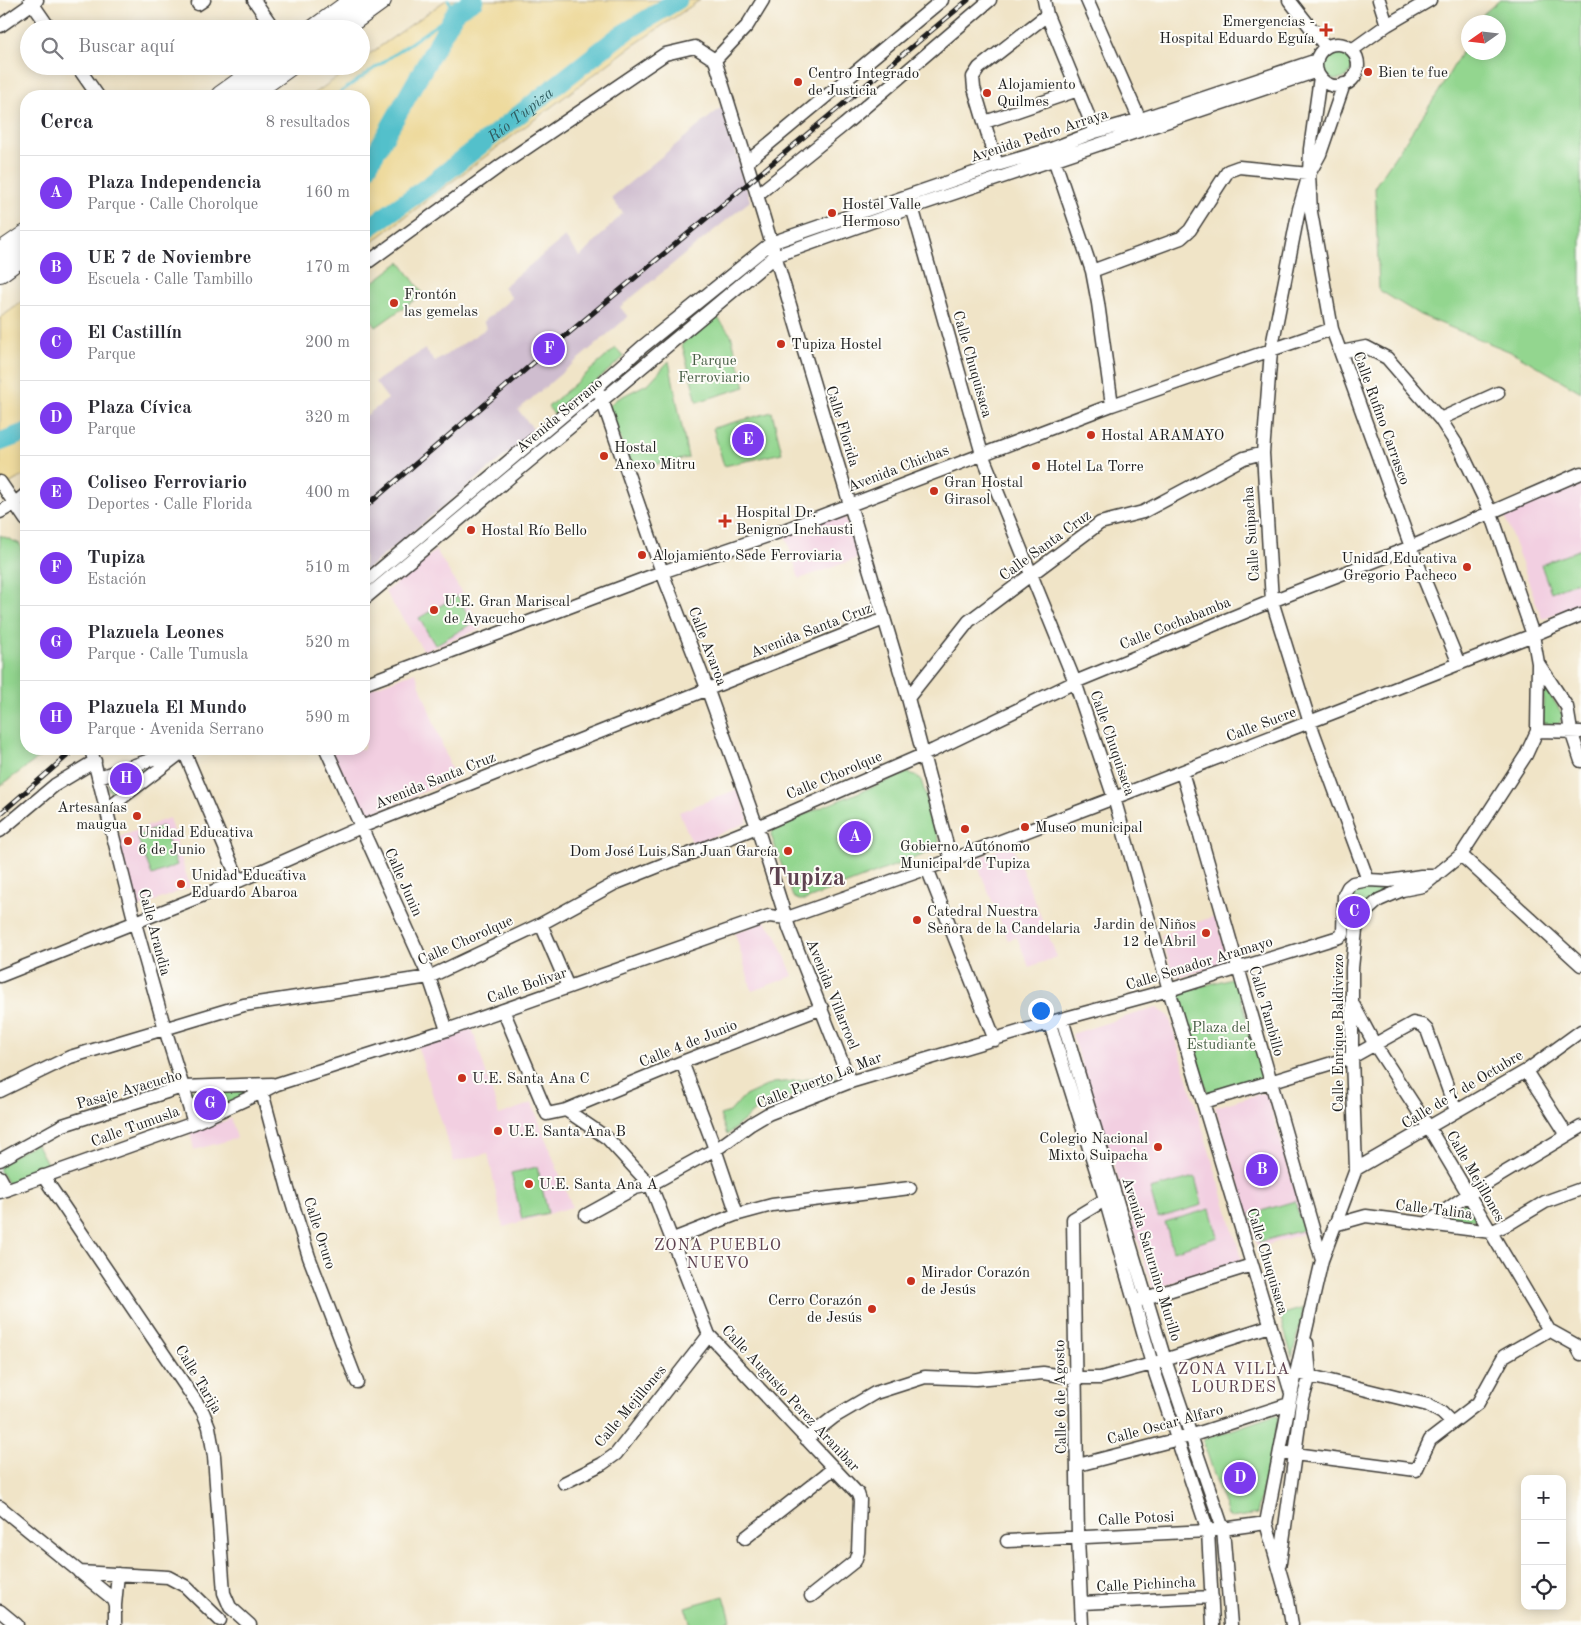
<!DOCTYPE html>
<html lang="es">
<meta charset="utf-8">
<style>
body{margin:0;font-family:"Old Standard TT",serif;background:#f2f2f3;color:#2b2b33}
.controls{position:absolute;right:15px;bottom:15px;display:grid;overflow:hidden;border-radius:10px;box-shadow:0 2px 12px #0003}
.controls button{width:45px;height:45px;display:grid;place-items:center;padding:0;border:0;border-bottom:1px solid #e1e1e2;background:#fff;color:#2b2b33;font:25px sans-serif}
.compass{position:absolute;left:1461px;top:15px;width:45px;height:45px;border-radius:50%;background:#fff;box-shadow:0 2px 12px #0003;rotate:256deg}
.you{position:absolute;left:1040px;top:1010px;width:18px;height:18px;margin:-12px;border:4px solid #fff;border-radius:50%;background:#1a73e8;box-shadow:0 0 0 8px #1a73e833}
.badge{display:grid;place-items:center;width:32px;height:32px;border-radius:50%;background:#7c3aed;color:#fff;font-size:16px;font-weight:700}
.pin{position:absolute;translate:-50% -50%;border:2px solid #fff;box-shadow:0 1px 5px #0006}
.list{margin:0;padding:0;list-style:none}
h2{display:flex;justify-content:space-between;align-items:center;height:65px;margin:0;padding:0 20px;font-size:21px}
h2 small{font-size:16px;font-weight:400;color:#7c7c81}
.list li{display:grid;grid-template-columns:32px 1fr auto;gap:15px;align-items:center;box-sizing:border-box;height:75px;padding:0 20px;border-top:1px solid #e1e1e2}
.list b{display:block;font-size:19px;white-space:nowrap}
.list p{margin:0;font-size:16px;white-space:nowrap;color:#7c7c81}
.list em{font-size:16px;font-style:normal;color:#7c7c81}
.icon{flex:none;width:28px;height:28px;fill:none;stroke:currentColor;stroke-width:2;stroke-linecap:round;stroke-linejoin:round}
.map{position:relative;flex:none;width:1581px;height:1625px;overflow:hidden}
.search{position:absolute;background:#fff;box-shadow:0 2px 12px #0003;left:20px;top:20px;width:350px;height:55px;display:flex;align-items:center;gap:12px;box-sizing:border-box;padding:0 18px;border-radius:28px;color:#7c7c81;font-size:19px}
.panel{position:absolute;background:#fff;box-shadow:0 2px 12px #0003;left:20px;top:90px;width:350px;height:665px;border-radius:20px}
.map>svg:first-child{display:block}
</style>
<div class="map">
<svg width="1581" height="1625" viewBox="0 0 1581 1625">
<rect width="100%" height="100%" fill="#fdfcf7"/>
<filter id="ink" filterUnits="userSpaceOnUse"><feTurbulence type="fractalNoise" baseFrequency=".02" numOctaves="2"/><feDisplacementMap in="SourceGraphic" scale="10" xChannelSelector="R" yChannelSelector="G"/><feConvolveMatrix kernelMatrix="1 2 1 2 8 2 1 2 1" color-interpolation-filters="sRGB"/></filter>
<filter id="wash" filterUnits="userSpaceOnUse"><feTurbulence type="fractalNoise" baseFrequency=".0096" numOctaves="4" result="noise"/><feDisplacementMap in="SourceGraphic" scale="20" xChannelSelector="R" yChannelSelector="G"/><feGaussianBlur stdDeviation="1.12" result="paint"/><feColorMatrix in="noise" values="0 0 0 0 0 0 0 0 0 0 0 0 0 0 0 0 0 1.4 0 .05"/><feComposite in="paint" operator="in"/></filter>
<g filter="url(#wash)">
<rect width="100%" height="100%" fill="#f0e4c7"/>
<path fill="#f2cfe1" d="M1581,480V604L1542,619L1504,514Z
M843,512L859,558L799,579L785,534Z
M436,550L483,628L424,651L385,592Z
M415,672L455,779L361,818L330,749H364V691Z
M738,789L748,817L746,823L693,845L679,812Z
M169,818L190,887L135,909L117,838Z
M1012,844L1057,957L1029,967L1017,937L1008,940L975,859Z
M1215,916L1227,956L1224,964L1182,977L1173,975L1161,935Z
M765,921L776,935L793,976L752,991L735,933Z
M1156,1007L1169,1016L1242,1260L1153,1289L1072,1034Z
M472,1028L499,1115L532,1103L572,1207L503,1227L488,1153L454,1162L417,1045Z
M1266,1092L1308,1232L1258,1248L1215,1107Z
M231,1119L237,1138L194,1150L190,1132Z"/>
<path fill="#cfbdcf" d="M723,106L750,201L620,307L628,317L518,410L535,431L364,572V417L388,399L375,382L425,349L435,362L487,328L483,322L512,298L503,287L565,237L580,257L623,213L611,198Z"/>
<path fill="#93d68f" stroke="#587956" d="M1500,0H1581V392L1516,354L1420,315L1379,290L1375,186L1438,93L1468,41V52H1498V22H1479L1484,13Z
M1322 65a15 15 0 1 1 30 0a15 15 0 1 1-30 0Z
M400,262L423,294L376,327L364,310V289Z
M715,314L731,335L745,387L697,402L682,344Z
M616,348L624,357L556,416L548,407Z
M669,361L688,458L632,469L608,407L615,400L649,383Z
M772,412L782,453L724,466L713,428Z
M0,535L20,544L26,567V749H51L0,786Z
M1581,549V580L1551,592L1541,565Z
M457,596L473,623L435,645L419,618Z
M1544,685L1563,715L1560,723L1548,726L1542,721Z
M155,764L123,794H113L108,789L109,781L116,776Z
M907,773L915,775L921,780L939,840L938,845L933,851L805,900H799L793,897L771,835L775,826Z
M162,826L177,865L152,875L137,836Z
M1420,880L1382,894L1351,945L1347,907L1352,889L1369,885L1380,888H1390Z
M1235,977L1264,1078L1208,1094L1178,993Z
M834,1071L836,1079L835,1084L762,1105L727,1135L720,1115L730,1112L743,1097L773,1083L803,1080Z
M267,1087L196,1119L186,1090Z
M36,1143L50,1169L9,1186L0,1171V1163Z
M537,1167L548,1213L522,1219L511,1173Z
M1195,1177L1202,1205L1158,1218L1150,1189Z
M1467,1200L1476,1216L1475,1220L1440,1219Z
M1295,1201L1303,1230L1259,1242L1251,1214Z
M1210,1209L1218,1237L1173,1251L1165,1222Z
M1304,1308L1292,1357L1280,1315Z
M1275,1415L1279,1417L1257,1514L1231,1518L1228,1516L1203,1441L1205,1439Z
M724,1596L731,1620L715,1625H691L685,1607Z"/>
<path fill="#eeda9e" stroke="#857b5d" d="M446,0H700L628,49L364,248V96H311L353,66H361V60Z
M26,299V474L0,489V318Z"/>
<g fill="none" stroke-linecap="round" stroke-linejoin="round">
<path stroke="#53c0cb" stroke-width="3" d="M335,96L456,11L448,0"/>
<g stroke="#53c0cb" stroke-width="19">
<path d="M364,173L456,11L474,0"/>
<path id="s1" d="M364,231L431,184L619,36L678,0"/>
<path d="M0,442L26,432"/>
</g>
</g>
</g>
<g filter="url(#ink)">
<g fill="none" stroke-linecap="round" stroke-linejoin="round">
<g stroke="#3c3a36" stroke-width="15">
<path id="minor" d="M30,0L50,29
M254,0L274,29
M1044,0L1047,15L1095,132
M1087,0L1143,127
M1289,0L1326,47
M1379,0L1387,25
M198,4L204,0
M0,26L37,0
M1316 65a21 21 0 1 1 42 0a21 21 0 1 1-42 0Z
M1352,50L1387,25L1430,0
M715,60L757,195L908,698L951,860
M77,66L98,96
M1320,77L1310,149L1309,174L1311,212L1332,329L1411,547L1459,664
M1344,84L1320,154L1309,174L1299,209L1271,351L1263,453L1272,601L1310,723L1368,880
M985,122L1078,90
M1052,153L1092,271L1098,303L1112,405
M747,162L942,0
M997,165L974,88L973,77L979,68L1047,15
M757,195L844,125L990,0
M909,196L982,454L1075,682L1114,798L1169,990L1291,1393
M364,265L500,166L665,54L695,47L715,60L747,26L763,0
M1092,271L1181,238L1190,230L1228,171L1239,167L1309,174
M600,394L662,572L707,688L757,827L789,928L850,1082
M1440,419L1498,393
M0,482L26,520
M0,512L14,504L26,494
M364,583L597,387L642,347L771,243L997,165L1051,149L1095,132L1141,119L1317,60
M364,599L775,256L913,207L1317,71
M1538,663L1567,707L1571,731L1581,761
M364,684L662,572L779,532L1112,405L1332,329
M908,698L969,621L1100,523L1143,512L1244,458L1263,453
M1537,731L1581,732
M91,749L135,923L165,1029L194,1123
M326,749L429,977L447,1030
M184,751L239,881
M1182,772L1322,1260
M99,777L162,756L170,749
M106,810L186,749
M0,831L55,785L95,761
M1461,855L1581,965
M927,868L995,1040
M541,924L568,987
M0,976L239,881L361,827L884,619
M1354,1006L1375,1045L1429,1128L1549,1330L1576,1345L1581,1354
M503,1010L547,1114L566,1110L607,1138L651,1186L709,1335L858,1494L860,1500L858,1552L855,1561L811,1596
M1062,1019L1165,1360L1223,1529L1231,1625
M1050,1024L1105,1199L1152,1364L1208,1531L1213,1625
M682,1062L715,1149L737,1214
M1526,1071L1567,1135
M0,1091L70,1057L244,1005L429,977L541,924L614,884L757,827L934,750L1075,682L1272,601L1411,547L1581,473
M262,1092L288,1189L309,1257L357,1382
M1204,1102L1352,1057L1413,1023L1422,1025L1427,1030L1456,1111
M566,1110L682,1062L822,1008
M0,1160L63,1125L182,1087L272,1084
M1356,1169L1526,1071L1581,1031
M43,1176L203,1412L209,1427L214,1456L224,1593L230,1607L250,1625
M0,1177L7,1190
M0,1192L194,1123L262,1092L277,1084L447,1030L769,916L787,918L951,860L1114,798L1533,635L1581,615
M586,1215L635,1188L650,1185L721,1146L751,1124L768,1114L850,1082L1062,1019L1169,990L1339,937L1343,934L1344,895L1348,887L1353,883L1368,880L1389,881L1421,876H1436
M1426,1224L1469,1194L1581,1127
M1334,1225L1366,1216L1491,1232L1510,1223L1545,1202L1581,1189
M673,1239L735,1215L772,1205L910,1188
M1139,1300L1252,1265
M1302,1374L1428,1405L1442,1413L1452,1423
M806,1439L834,1417L875,1393L925,1377L976,1379L1043,1373L1075,1378H1100L1152,1364L1270,1326
M1280,1452L1416,1470L1430,1440L1478,1403L1504,1356L1549,1330
M1078,1465L1190,1436L1289,1404
M564,1483L602,1464L616,1454L709,1335
M0,1507L113,1599L115,1605V1625
M745,1538L834,1468
M1007,1541L1208,1531L1266,1523
M1280,1563L1302,1403L1310,1375L1307,1343
M79,1572L168,1577L185,1586L220,1620
M1082,1603L1212,1597
M115,1605L118,1574
M0,1611L17,1625
M1082,1625L1078,1537L1073,1219L1111,1196
M1292,1625L1288,1600L1266,1523L1289,1404L1322,1260L1356,1169L1352,1057V968L1356,930L1362,915L1379,900L1402,890L1423,886L1461,855L1526,755L1537,731L1538,663L1533,635L1491,513L1461,451L1440,419L1387,358L1366,347L1341,352"/>
</g>
<g stroke="#3c3a36" stroke-width="22">
<path id="trunk" d="M315,29L355,0
M341,29L381,0
M221,96L263,66
M247,96L289,66
M0,253L26,235
M0,272L26,253"/>
</g>
<use href="#minor" stroke="#fff" stroke-width="12"/>
<use href="#trunk" stroke="#fff" stroke-width="20"/>
<g stroke="#1c1c1c" stroke-width="5">
<path id="rail" d="M364,508L546,352L968,0
M0,814L75,749"/>
</g>
<use href="#rail" stroke="#fdfcf7" stroke-width="3" stroke-dasharray="9" stroke-linecap="butt"/>
</g>
</g>
<g fill="#c8321e" stroke="#fdfcf7" stroke-width="2">
<path d="M1323.5 22.5h5v5h5v5h-5v5h-5v-5h-5v-5h5z"/>
<circle cx="1368" cy="72" r="5"/>
<circle cx="798" cy="82" r="5"/>
<circle cx="987" cy="93" r="5"/>
<circle cx="832" cy="213" r="5"/>
<circle cx="394" cy="303" r="5"/>
<circle cx="781" cy="344" r="5"/>
<circle cx="1091" cy="435" r="5"/>
<circle cx="604" cy="456" r="5"/>
<circle cx="1036" cy="466" r="5"/>
<circle cx="934" cy="491" r="5"/>
<path d="M722.5 513.5h5v5h5v5h-5v5h-5v-5h-5v-5h5z"/>
<circle cx="471" cy="530" r="5"/>
<circle cx="642" cy="555" r="5"/>
<circle cx="1467" cy="567" r="5"/>
<circle cx="434" cy="610" r="5"/>
<circle cx="137" cy="816" r="5"/>
<circle cx="1025" cy="827" r="5"/>
<circle cx="965" cy="829" r="5"/>
<circle cx="128" cy="841" r="5"/>
<circle cx="788" cy="851" r="5"/>
<circle cx="181" cy="884" r="5"/>
<circle cx="917" cy="920" r="5"/>
<circle cx="1206" cy="933" r="5"/>
<circle cx="462" cy="1078" r="5"/>
<circle cx="498" cy="1131" r="5"/>
<circle cx="1158" cy="1147" r="5"/>
<circle cx="529" cy="1184" r="5"/>
<circle cx="911" cy="1281" r="5"/>
<circle cx="872" cy="1309" r="5"/>
</g>
<g text-anchor="middle" stroke-width="4" stroke-linejoin="round" paint-order="stroke">
<g font-size="15" fill="#1c1c1c" stroke="#fdfcf7" text-anchor="start">
<text x="1315" y="26" text-anchor="end">Emergencias -<tspan x="1315" dy="17">Hospital Eduardo Eguía</tspan></text>
<text x="1378" y="77">Bien te fue</text>
<text x="808" y="78">Centro Integrado<tspan x="808" dy="17">de Justicia</tspan></text>
<text x="997" y="89">Alojamiento<tspan x="997" dy="17">Quilmes</tspan></text>
<text x="842" y="209">Hostel Valle<tspan x="842" dy="17">Hermoso</tspan></text>
<text x="404" y="299">Frontón<tspan x="404" dy="17">las gemelas</tspan></text>
<text x="791" y="349">Tupiza Hostel</text>
<text x="1101" y="440">Hostal ARAMAYO</text>
<text x="614" y="452">Hostal<tspan x="614" dy="17">Anexo Mitru</tspan></text>
<text x="1046" y="471">Hotel La Torre</text>
<text x="944" y="487">Gran Hostal<tspan x="944" dy="17">Girasol</tspan></text>
<text x="736" y="517">Hospital Dr.<tspan x="736" dy="17">Benigno Inchausti</tspan></text>
<text x="481" y="535">Hostal Río Bello</text>
<text x="652" y="560">Alojamiento Sede Ferroviaria</text>
<text x="1457" y="563" text-anchor="end">Unidad Educativa<tspan x="1457" dy="17">Gregorio Pacheco</tspan></text>
<text x="444" y="606">U.E. Gran Mariscal<tspan x="444" dy="17">de Ayacucho</tspan></text>
<text x="127" y="812" text-anchor="end">Artesanías<tspan x="127" dy="17">maugua</tspan></text>
<text x="1035" y="832">Museo municipal</text>
<text x="138" y="837">Unidad Educativa<tspan x="138" dy="17">6 de Junio</tspan></text>
<text x="965" y="851" text-anchor="middle">Gobierno Autónomo<tspan x="965" dy="17">Municipal de Tupiza</tspan></text>
<text x="778" y="856" text-anchor="end">Dom José Luis San Juan García</text>
<text x="191" y="880">Unidad Educativa<tspan x="191" dy="17">Eduardo Abaroa</tspan></text>
<text x="927" y="916">Catedral Nuestra<tspan x="927" dy="17">Señora de la Candelaria</tspan></text>
<text x="1196" y="929" text-anchor="end">Jardin de Niños<tspan x="1196" dy="17">12 de Abril</tspan></text>
<text x="472" y="1083">U.E. Santa Ana C</text>
<text x="508" y="1136">U.E. Santa Ana B</text>
<text x="1148" y="1143" text-anchor="end">Colegio Nacional<tspan x="1148" dy="17">Mixto Suipacha</tspan></text>
<text x="539" y="1189">U.E. Santa Ana A</text>
<text x="921" y="1277">Mirador Corazón<tspan x="921" dy="17">de Jesús</tspan></text>
<text x="862" y="1305" text-anchor="end">Cerro Corazón<tspan x="862" dy="17">de Jesús</tspan></text>
</g>
<g font-size="15" fill="#1c1c1c" stroke="#fdfcf7">
<text transform="translate(1039 135) rotate(-18)" y="5">Avenida Pedro Arraya</text>
<text transform="translate(973 364) rotate(74)" y="5">Calle Chuquisaca</text>
<text transform="translate(559 415) rotate(-40)" y="5">Avenida Serrano</text>
<text transform="translate(1382 418) rotate(70)" y="5">Calle Rufino Carrasco</text>
<text transform="translate(843 426) rotate(73)" y="5">Calle Florida</text>
<text transform="translate(898 468) rotate(-21)" y="5">Avenida Chichas</text>
<text transform="translate(1251 534) rotate(-94)" y="5">Calle Suipacha</text>
<text transform="translate(1045 545) rotate(-36)" y="5">Calle Santa Cruz</text>
<text transform="translate(1175 623) rotate(-22)" y="5">Calle Cochabamba</text>
<text transform="translate(811 630) rotate(-21)" y="5">Avenida Santa Cruz</text>
<text transform="translate(708 646) rotate(69)" y="5">Calle Avaroa</text>
<text transform="translate(1261 724) rotate(-21)" y="5">Calle Sucre</text>
<text transform="translate(1113 743) rotate(71)" y="5">Calle Chuquisaca</text>
<text transform="translate(834 775) rotate(-23)" y="5">Calle Chorolque</text>
<text transform="translate(435 780) rotate(-22)" y="5">Avenida Santa Cruz</text>
<text transform="translate(404 882) rotate(66)" y="5">Calle Junin</text>
<text transform="translate(155 932) rotate(75)" y="5">Calle Arandia</text>
<text transform="translate(465 940) rotate(-24)" y="5">Calle Chorolque</text>
<text transform="translate(1199 963) rotate(-17)" y="5">Calle Senador Aramayo</text>
<text transform="translate(527 985) rotate(-19)" y="5">Calle Bolivar</text>
<text transform="translate(833 994) rotate(68)" y="5">Avenida Villarroel</text>
<text transform="translate(1267 1011) rotate(74)" y="5">Calle Tambillo</text>
<text transform="translate(1338 1033) rotate(-90)" y="5">Calle Enrique Baldiviezo</text>
<text transform="translate(688 1043) rotate(-22)" y="5">Calle 4 de Junio</text>
<text transform="translate(819 1080) rotate(-21)" y="5">Calle Puerto La Mar</text>
<text transform="translate(129 1089) rotate(-16)" y="5">Pasaje Ayacucho</text>
<text transform="translate(1462 1089) rotate(-31)" y="5">Calle de 7 de Octubre</text>
<text transform="translate(135 1126) rotate(-20)" y="5">Calle Tumusla</text>
<text transform="translate(1476 1176) rotate(60)" y="5">Calle Mejillones</text>
<text transform="translate(1434 1209) rotate(7)" y="5">Calle Talina</text>
<text transform="translate(320 1233) rotate(72)" y="5">Calle Oruro</text>
<text transform="translate(1152 1259) rotate(73)" y="5">Avenida Saturnino Murillo</text>
<text transform="translate(1268 1261) rotate(73)" y="5">Calle Chuquisaca</text>
<text transform="translate(199 1379) rotate(59)" y="5">Calle Tarija</text>
<text transform="translate(1060 1397) rotate(-91)" y="5">Calle 6 de Agosto</text>
<text transform="translate(791 1398) rotate(47)" y="5">Calle Augusto Perez Aranibar</text>
<text transform="translate(630 1406) rotate(-50)" y="5">Calle Mejillones</text>
<text transform="translate(1165 1424) rotate(-15)" y="5">Calle Oscar Alfaro</text>
<text transform="translate(1136 1518) rotate(-3)" y="5">Calle Potosi</text>
<text transform="translate(1146 1584) rotate(-3)" y="5">Calle Pichincha</text>
</g>
<g font-size="15" fill="#465d44" stroke="#fdfcf7">
<text x="714" y="365">Parque<tspan x="714" dy="17">Ferroviario</tspan></text>
<text x="1221" y="1032">Plaza del<tspan x="1221" dy="17">Estudiante</tspan></text>
</g>
<g font-size="16" font-style="italic" fill="#325e62" stroke="#fdfcf7">
<text dy="6" stroke="none"><textPath href="#s1" startOffset="195">Río Tupiza</textPath></text>
</g>
<g font-size="16" letter-spacing="1" fill="#5e4250" stroke="#fdfcf7">
<text x="718" y="1250">ZONA PUEBLO<tspan x="718" dy="18">NUEVO</tspan></text>
<text x="1234" y="1374">ZONA VILLA<tspan x="1234" dy="18">LOURDES</tspan></text>
</g>
<g font-size="25" font-weight="bold" fill="#5e4250" stroke="#fdfcf7">
<text x="807" y="885">Tupiza</text>
</g>
</g>
</svg>
<div class="controls">
<button>+</button>
<button>−</button>
<button><svg class="icon" aria-label="locate" viewBox="0 0 24 24"><circle cx="12" cy="12" r="6"/><path d="M12 2v4M12 18v4M2 12h4M18 12h4"/></svg></button>
</div>
<svg class="compass" viewBox="-18 -18 36 36"><path d="M0-13l5 13h-10z" fill="#e53935"/><path d="M0 13l5-13h-10z" fill="#7c7c81"/></svg>
<div class="you"></div>
<div class="pin badge" style="left:855px;top:837px">A</div>
<div class="pin badge" style="left:1262px;top:1170px">B</div>
<div class="pin badge" style="left:1354px;top:912px">C</div>
<div class="pin badge" style="left:1240px;top:1478px">D</div>
<div class="pin badge" style="left:748px;top:440px">E</div>
<div class="pin badge" style="left:549px;top:349px">F</div>
<div class="pin badge" style="left:210px;top:1104px">G</div>
<div class="pin badge" style="left:126px;top:779px">H</div>
<div class="search"><svg class="icon" aria-label="search" viewBox="0 0 24 24"><circle cx="10" cy="10" r="6"/><path d="M15 15l6 6"/></svg>Buscar aquí</div>
<section class="panel">
<h2>Cerca<small>8 resultados</small></h2>
<ul class="list">
<li><span class="badge">A</span><div><b>Plaza Independencia</b><p>Parque · Calle Chorolque</p></div><em>160 m</em></li>
<li><span class="badge">B</span><div><b>UE 7 de Noviembre</b><p>Escuela · Calle Tambillo</p></div><em>170 m</em></li>
<li><span class="badge">C</span><div><b>El Castillín</b><p>Parque</p></div><em>200 m</em></li>
<li><span class="badge">D</span><div><b>Plaza Cívica</b><p>Parque</p></div><em>320 m</em></li>
<li><span class="badge">E</span><div><b>Coliseo Ferroviario</b><p>Deportes · Calle Florida</p></div><em>400 m</em></li>
<li><span class="badge">F</span><div><b>Tupiza</b><p>Estación</p></div><em>510 m</em></li>
<li><span class="badge">G</span><div><b>Plazuela Leones</b><p>Parque · Calle Tumusla</p></div><em>520 m</em></li>
<li><span class="badge">H</span><div><b>Plazuela El Mundo</b><p>Parque · Avenida Serrano</p></div><em>590 m</em></li>
</ul>
</section>
</div>
